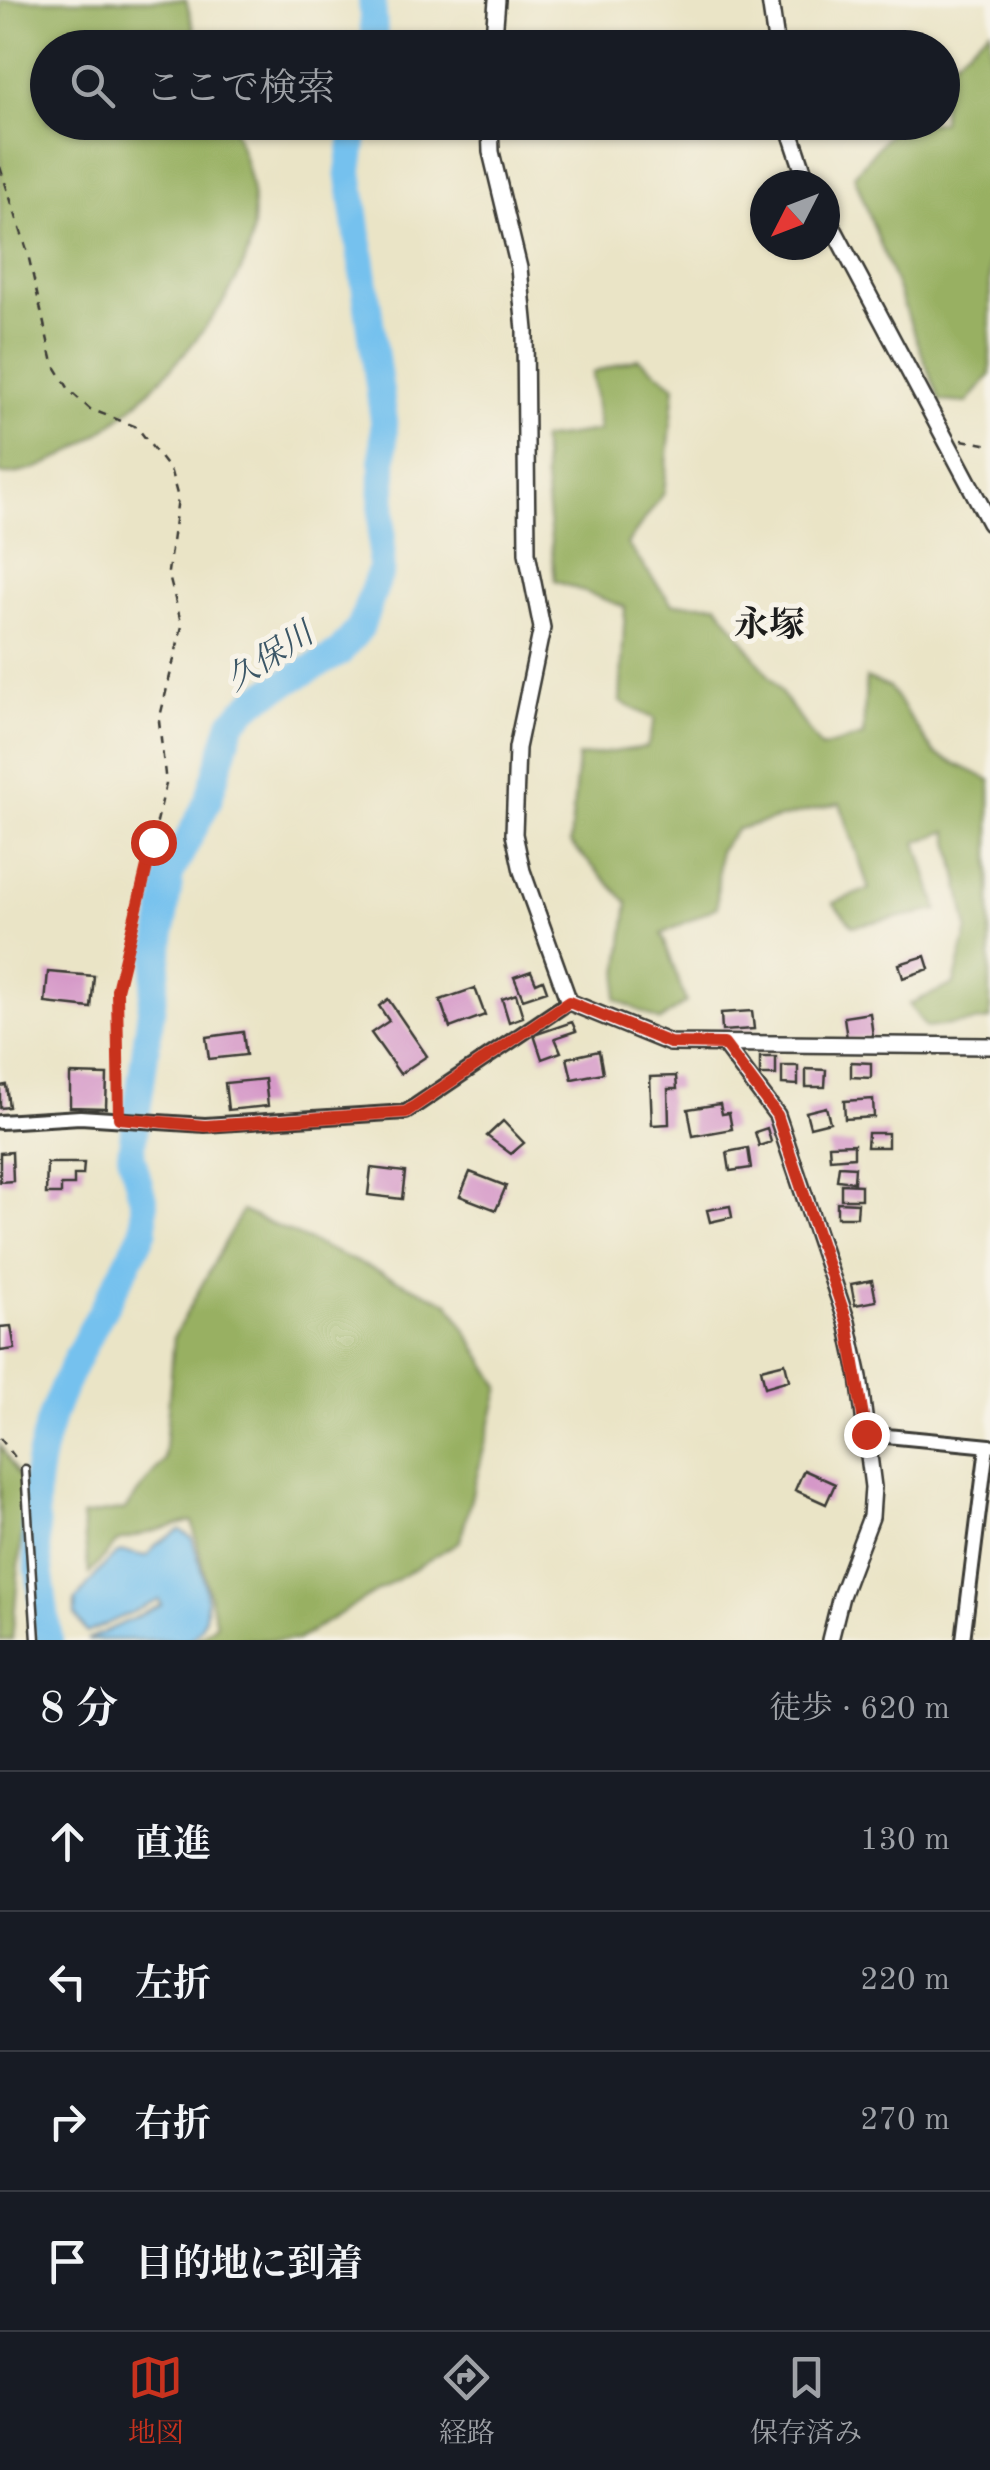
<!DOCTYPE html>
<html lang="ja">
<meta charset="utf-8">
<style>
body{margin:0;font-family:"Old Standard TT","Noto Serif JP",serif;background:#20242c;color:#f1f3f6}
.compass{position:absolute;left:750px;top:170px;width:90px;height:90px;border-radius:50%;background:#171b24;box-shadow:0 2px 8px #0004;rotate:228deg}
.stop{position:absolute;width:30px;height:30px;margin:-22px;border:8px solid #c8321e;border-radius:50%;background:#fff}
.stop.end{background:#c8321e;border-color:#fff;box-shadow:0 2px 10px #0008}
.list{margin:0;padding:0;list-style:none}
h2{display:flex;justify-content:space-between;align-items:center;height:130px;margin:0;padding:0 40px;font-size:42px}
h2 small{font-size:32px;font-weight:400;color:#9ea1a6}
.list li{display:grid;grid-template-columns:65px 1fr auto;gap:30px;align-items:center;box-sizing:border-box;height:140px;padding:0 40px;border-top:2px solid #363941}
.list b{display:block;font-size:38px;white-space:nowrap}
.list em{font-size:32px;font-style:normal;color:#9ea1a6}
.icon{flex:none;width:55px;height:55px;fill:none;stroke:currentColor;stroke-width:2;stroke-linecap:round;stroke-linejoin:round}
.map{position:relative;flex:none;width:990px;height:1640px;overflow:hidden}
.search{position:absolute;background:#171b24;box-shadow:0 2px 8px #0004;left:30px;right:30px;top:30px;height:110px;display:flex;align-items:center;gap:25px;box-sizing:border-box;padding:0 35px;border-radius:55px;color:#9ea1a6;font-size:38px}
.sheet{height:690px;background:#171b24}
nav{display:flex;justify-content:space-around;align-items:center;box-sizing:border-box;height:140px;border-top:2px solid #363941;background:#171b24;font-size:28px;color:#9ea1a6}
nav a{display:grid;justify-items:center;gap:5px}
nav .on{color:#c8321e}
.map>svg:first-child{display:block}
</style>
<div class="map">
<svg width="990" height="1640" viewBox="0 0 990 1640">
<rect width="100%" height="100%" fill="#f7f3e8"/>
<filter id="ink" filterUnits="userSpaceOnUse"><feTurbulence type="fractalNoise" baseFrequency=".01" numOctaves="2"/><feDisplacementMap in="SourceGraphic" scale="20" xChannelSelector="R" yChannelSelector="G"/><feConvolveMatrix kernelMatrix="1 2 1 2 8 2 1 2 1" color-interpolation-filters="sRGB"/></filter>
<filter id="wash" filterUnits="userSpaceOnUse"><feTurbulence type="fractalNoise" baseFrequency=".0048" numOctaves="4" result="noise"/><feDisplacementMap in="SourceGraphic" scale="40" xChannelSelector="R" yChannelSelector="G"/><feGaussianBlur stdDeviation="2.25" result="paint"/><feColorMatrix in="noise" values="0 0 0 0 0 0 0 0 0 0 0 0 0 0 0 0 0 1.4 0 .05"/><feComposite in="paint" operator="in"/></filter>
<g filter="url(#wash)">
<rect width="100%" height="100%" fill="#eae4c6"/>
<path fill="#98b062" stroke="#5a663f" stroke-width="2.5" d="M0,0H186L199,47L48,48V122L232,123C247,163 259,198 251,241C236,319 83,480 0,474Z
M990,29V375L967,403L940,401L854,175L898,123L942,122L943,70Z
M638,358L675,386L664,493L627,544L672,604H717L821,748L863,736L866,678L889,687L935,754L990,780V1020L926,1028L909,1004L954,984L968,929L948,831L917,842L938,910L853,926L833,903L869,889L840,803L737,829L719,851L717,907L662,934L686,1002L660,1021L616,999L628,903L570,843L578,757L647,747L655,719L620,702L625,607L555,581L541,439L599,431L592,373Z
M242,1211L449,1303L500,1387L460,1541L297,1640H196L216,1624L192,1521L118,1541L89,1574L82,1516L125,1509L164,1460L174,1336Z
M0,1445L26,1489L12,1640H0Z"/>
<path fill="#74c1ee" stroke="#486e85" stroke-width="2.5" d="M180,1530L192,1538C200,1568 222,1620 188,1640H87L162,1605L159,1600L87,1633L75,1615V1600C86,1590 111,1552 122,1552C130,1551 139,1556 147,1556L157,1544Z"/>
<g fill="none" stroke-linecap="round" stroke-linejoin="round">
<path stroke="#74c1ee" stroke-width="28" d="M372,0L375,48
M49,1640C42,1591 32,1535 36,1486C44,1394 106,1312 144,1230V1203L131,1154L170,874L208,801L232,722L256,699L339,653L360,628L381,569L384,421L349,171L356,122"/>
</g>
<g id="blocks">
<path fill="#d598c8" d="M925,956L929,969L903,978L899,964Z
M531,971L536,983L543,980L547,991L523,999L514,977Z
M48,972L94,976L91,1008L45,1003Z
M475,988L485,1015L450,1028L440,1000Z
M516,994L523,1017L509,1022L502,999Z
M388,999L427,1056L400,1074L371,1033L389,1021L379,1006Z
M752,1011L754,1029L722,1031L721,1013Z
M870,1013L873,1036L847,1039L844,1017Z
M572,1022L576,1031L555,1038L561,1052L542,1059L534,1035Z
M243,1032L246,1055L209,1059L206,1037Z
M599,1051L603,1073L572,1079L567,1058Z
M760,1057H776V1075H760Z
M851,1062L871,1063V1078L851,1077Z
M782,1066H798V1085L782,1084Z
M806,1069L826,1070L825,1087H806Z
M70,1074L107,1075L106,1108L70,1107Z
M676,1076L677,1089H668L669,1124L652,1125L650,1077Z
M265,1079L268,1106L228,1110L225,1083Z
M6,1085L9,1107L0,1108V1086Z
M873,1099L874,1117L845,1119L844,1101Z
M720,1104L722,1114L729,1113L732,1129L693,1136L688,1109Z
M826,1107L830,1122L810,1127L806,1112Z
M503,1121L524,1143L511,1154L487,1136Z
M767,1128L771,1142L759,1146L755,1132Z
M868,1133H888V1147H867Z
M854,1144V1157L830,1159L829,1145Z
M748,1148L751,1168L730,1171L727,1152Z
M12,1152L13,1181L0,1182V1153Z
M47,1163H84L83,1175H74V1185H61V1194H46Z
M839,1166L855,1167L854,1182L837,1180Z
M371,1168L405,1172L402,1199L368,1195Z
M470,1172L506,1186L496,1210L460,1196Z
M841,1184L861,1185V1199H841Z
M837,1202L858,1203L857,1217H837Z
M730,1206L732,1217L710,1222L707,1210Z
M872,1280L876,1301L855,1305L851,1284Z
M11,1326L15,1349L0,1351V1327Z
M785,1363L789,1380L765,1387L761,1369Z
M804,1470L835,1484L826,1504L795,1490Z"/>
</g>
</g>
<g filter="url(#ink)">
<use href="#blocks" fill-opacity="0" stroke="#3b3a36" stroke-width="2.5"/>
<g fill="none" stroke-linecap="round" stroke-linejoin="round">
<g stroke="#3b3a36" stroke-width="11">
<path id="service" d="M25,1469L36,1640"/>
</g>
<g stroke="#3b3a36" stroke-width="18">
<path id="minor" d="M0,1122L80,1117L205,1125L406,1112L569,1002
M866,1434L990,1446
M963,1640L987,1447"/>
</g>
<g stroke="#3b3a36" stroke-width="20">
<path id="tertiary" d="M770,0L777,48
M493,48L497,0
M490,122L491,152L519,268L525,330L527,553L542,628L517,748L514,834L522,871L569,1002L670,1043L990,1046
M787,122L808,185
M825,213L990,523
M724,1044L777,1115L847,1322L859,1377L873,1487L871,1517L841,1596L830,1640"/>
</g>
<path stroke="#3b3a36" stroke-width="2.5" stroke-dasharray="8 8" stroke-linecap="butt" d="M0,167L27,250L53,363L70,391L90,409L137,427L171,472L178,498L168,572L182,626L159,721L166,784L117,989L119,1107
M962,440L990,445
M0,1438L18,1461"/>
<use href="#service" stroke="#fff" stroke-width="6"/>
<use href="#minor" stroke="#fff" stroke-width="12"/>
<use href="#tertiary" stroke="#fff" stroke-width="15"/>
</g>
</g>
<g fill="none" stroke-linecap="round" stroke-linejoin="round" filter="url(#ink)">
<path stroke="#c8321e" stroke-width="12" d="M153,842L117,990L119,1118L205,1126L406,1112L569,1002L670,1043L724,1044L777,1115L847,1322L866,1434"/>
</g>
<g text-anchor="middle" stroke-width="10" stroke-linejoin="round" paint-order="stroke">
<g font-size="32" font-style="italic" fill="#3b5666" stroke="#f7f3e8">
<text transform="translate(269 656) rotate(-33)" y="11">久保川</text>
</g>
<g font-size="35" font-weight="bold" fill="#1c1c1c" stroke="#f7f3e8">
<text x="769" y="636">永塚</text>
</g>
</g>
</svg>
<svg class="compass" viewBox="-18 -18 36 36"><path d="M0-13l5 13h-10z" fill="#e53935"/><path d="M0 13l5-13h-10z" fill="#9ea1a6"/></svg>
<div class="stop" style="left:153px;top:842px"></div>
<div class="stop end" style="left:866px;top:1434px"></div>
<div class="search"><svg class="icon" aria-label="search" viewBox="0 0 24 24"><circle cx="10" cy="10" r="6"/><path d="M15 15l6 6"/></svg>ここで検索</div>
</div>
<section class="sheet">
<h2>8 分<small>徒歩 · 620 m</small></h2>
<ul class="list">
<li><svg class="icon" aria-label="ahead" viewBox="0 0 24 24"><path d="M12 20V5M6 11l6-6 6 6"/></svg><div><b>直進</b></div><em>130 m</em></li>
<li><svg class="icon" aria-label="left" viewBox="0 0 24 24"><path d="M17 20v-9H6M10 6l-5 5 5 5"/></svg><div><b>左折</b></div><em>220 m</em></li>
<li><svg class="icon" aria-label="right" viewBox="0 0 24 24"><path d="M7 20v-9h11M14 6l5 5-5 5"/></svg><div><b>右折</b></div><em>270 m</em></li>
<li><svg class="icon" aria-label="arrive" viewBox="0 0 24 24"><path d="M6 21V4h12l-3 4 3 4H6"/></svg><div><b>目的地に到着</b></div></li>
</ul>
</section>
<nav>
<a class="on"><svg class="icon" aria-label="map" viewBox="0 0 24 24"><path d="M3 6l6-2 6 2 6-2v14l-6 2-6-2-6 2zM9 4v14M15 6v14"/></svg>地図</a>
<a><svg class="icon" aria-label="directions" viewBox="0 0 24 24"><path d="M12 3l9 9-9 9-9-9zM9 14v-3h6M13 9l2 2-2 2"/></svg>経路</a>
<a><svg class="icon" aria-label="saved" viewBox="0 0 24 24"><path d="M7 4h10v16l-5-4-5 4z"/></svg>保存済み</a>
</nav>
